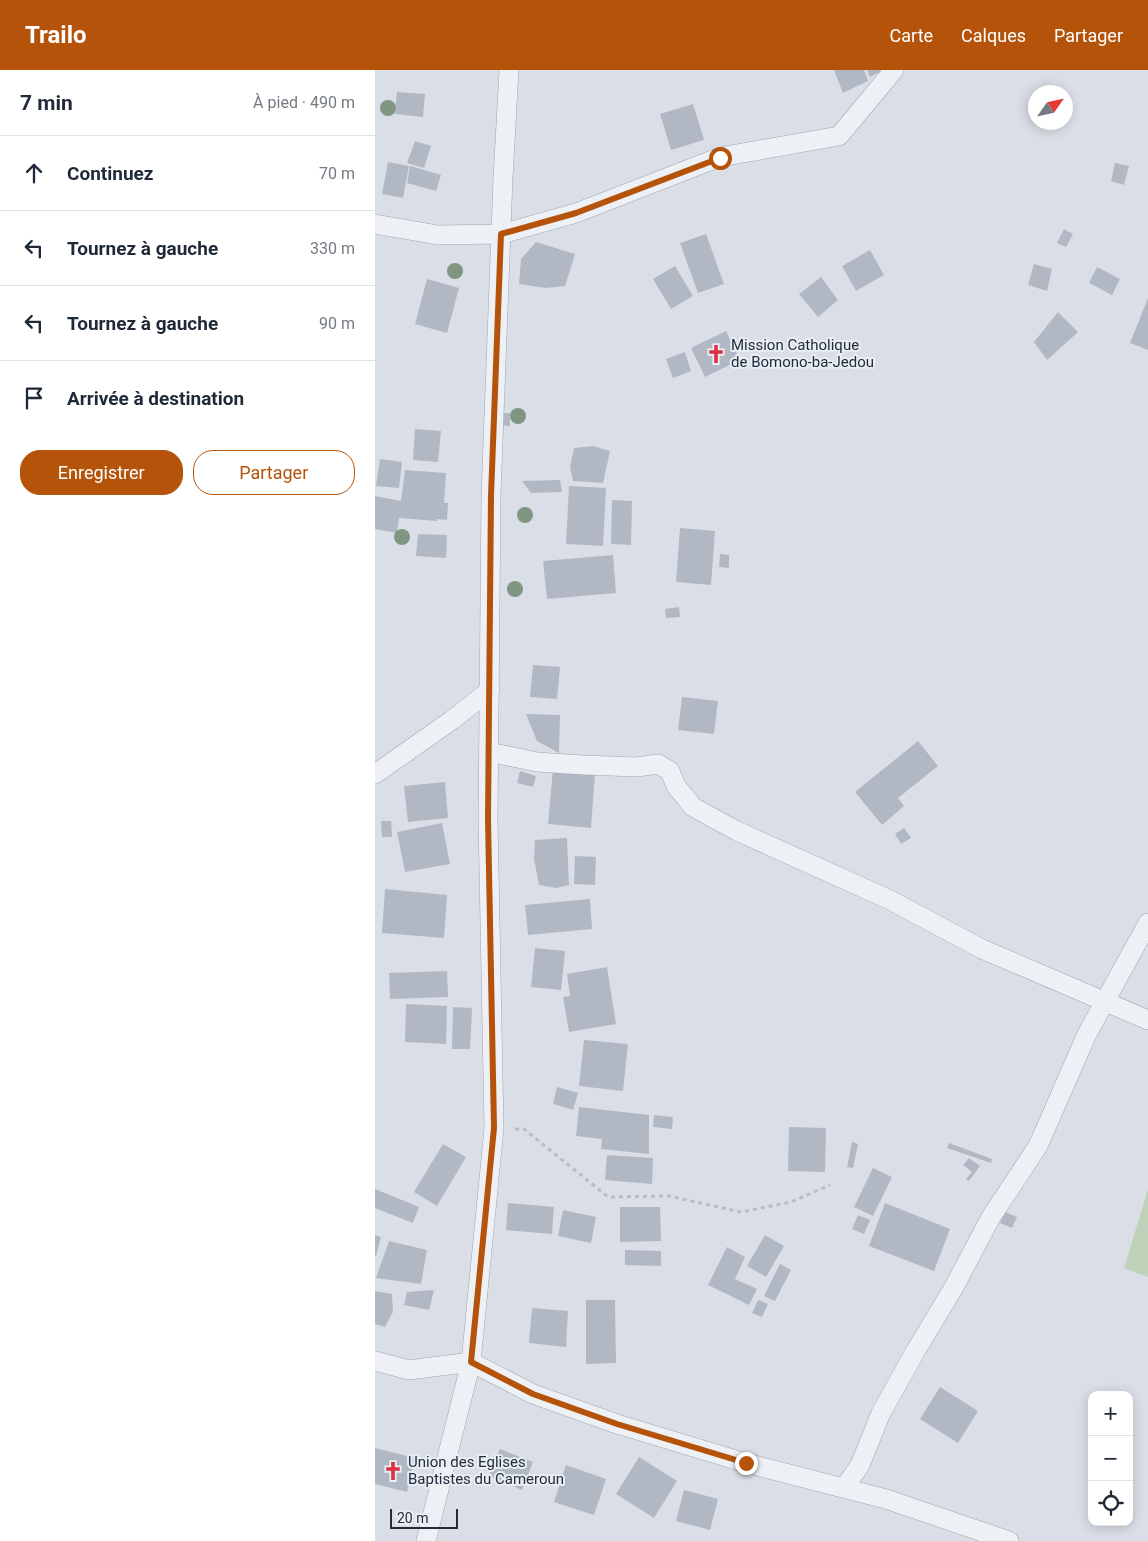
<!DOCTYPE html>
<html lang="fr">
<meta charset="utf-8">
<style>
body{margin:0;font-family:Roboto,sans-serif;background:#f6f6f7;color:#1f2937}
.controls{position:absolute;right:15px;bottom:15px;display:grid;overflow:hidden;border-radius:10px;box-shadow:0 2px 12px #0003}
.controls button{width:45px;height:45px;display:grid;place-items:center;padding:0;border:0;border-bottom:1px solid #e0e1e3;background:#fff;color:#1f2937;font:25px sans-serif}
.compass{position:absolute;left:653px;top:15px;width:45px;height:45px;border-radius:50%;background:#fff;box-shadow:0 2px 12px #0003;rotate:56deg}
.scale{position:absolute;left:15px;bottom:12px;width:68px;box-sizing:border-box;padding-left:5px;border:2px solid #232c3d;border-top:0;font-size:14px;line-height:18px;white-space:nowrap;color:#232c3d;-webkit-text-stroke:4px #e9eef4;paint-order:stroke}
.stop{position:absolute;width:15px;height:15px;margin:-11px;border:4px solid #b45309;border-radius:50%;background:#fff}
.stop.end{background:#b45309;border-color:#fff;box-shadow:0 1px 5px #0008}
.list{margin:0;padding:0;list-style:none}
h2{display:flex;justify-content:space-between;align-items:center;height:65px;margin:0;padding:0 20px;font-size:21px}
h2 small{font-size:16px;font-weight:400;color:#747a83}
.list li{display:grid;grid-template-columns:32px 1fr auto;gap:15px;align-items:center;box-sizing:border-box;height:75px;padding:0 20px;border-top:1px solid #e0e1e3}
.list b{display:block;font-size:19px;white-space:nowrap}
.list em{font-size:16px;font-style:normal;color:#747a83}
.actions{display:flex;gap:10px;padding:15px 20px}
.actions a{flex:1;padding:11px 0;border:1px solid #b45309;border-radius:20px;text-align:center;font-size:18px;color:#b45309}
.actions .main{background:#b45309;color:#fff}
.icon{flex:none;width:28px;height:28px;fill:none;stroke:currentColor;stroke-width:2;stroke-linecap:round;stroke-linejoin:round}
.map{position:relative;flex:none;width:773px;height:1471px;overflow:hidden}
header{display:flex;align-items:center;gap:30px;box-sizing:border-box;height:70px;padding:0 25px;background:#b45309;color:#fff}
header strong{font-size:24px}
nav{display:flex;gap:28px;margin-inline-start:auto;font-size:18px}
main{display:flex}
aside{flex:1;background:#fff}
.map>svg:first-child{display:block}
</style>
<header>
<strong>Trailo</strong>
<nav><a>Carte</a><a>Calques</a><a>Partager</a></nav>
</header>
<main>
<aside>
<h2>7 min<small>À pied · 490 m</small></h2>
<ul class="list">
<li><svg class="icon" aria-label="ahead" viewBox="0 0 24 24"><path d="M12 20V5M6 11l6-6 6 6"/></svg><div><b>Continuez</b></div><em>70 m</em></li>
<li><svg class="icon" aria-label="left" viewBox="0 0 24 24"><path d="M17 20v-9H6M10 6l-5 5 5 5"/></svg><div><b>Tournez à gauche</b></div><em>330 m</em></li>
<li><svg class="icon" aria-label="left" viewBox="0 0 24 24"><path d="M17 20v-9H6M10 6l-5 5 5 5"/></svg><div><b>Tournez à gauche</b></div><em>90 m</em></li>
<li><svg class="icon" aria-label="arrive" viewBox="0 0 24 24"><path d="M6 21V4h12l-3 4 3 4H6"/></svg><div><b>Arrivée à destination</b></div></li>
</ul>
<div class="actions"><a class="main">Enregistrer</a><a>Partager</a></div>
</aside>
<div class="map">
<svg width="773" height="1471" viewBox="0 0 773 1471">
<rect width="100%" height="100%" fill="#dadfe7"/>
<path fill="#c0d1ba" d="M773,1119V1207L749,1198Z"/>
<path fill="#b1b8c4" d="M459,0H489L493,11L468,23Z
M492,0H509L495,7Z
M22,22L50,24L48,47L20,44Z
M318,34L329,70L296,80L285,44Z
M40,71L56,76L49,98L32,93Z
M13,92L34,96L28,128L7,124Z
M740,93L754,96L749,115L736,111Z
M35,96L66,105L61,121L32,113Z
M689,159L698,164L691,177L682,173Z
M331,164L349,214L323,223L305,173Z
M161,172L200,184L190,216L171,218L144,214L146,189Z
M495,180L509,205L481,221L467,196Z
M659,194L677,199L672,221L653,215Z
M300,196L318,226L296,239L278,209Z
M722,197L745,209L737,225L714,213Z
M446,207L463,230L443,247L424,224Z
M52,209L84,218L72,263L40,254Z
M773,228V280L755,273Z
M683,242L703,262L672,290L659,272Z
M351,261L365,290L330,307L316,278Z
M310,282L316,301L298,308L291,289Z
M126,343H135V356L125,355Z
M40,359L66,361L63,392L38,390Z
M218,376L235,381L228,413L198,411L195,397L199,378Z
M5,389L27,392L24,418L1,416Z
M30,400L71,403L69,433H73L72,450L62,449V451L24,448L22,463L0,459V426L26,431Z
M185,410L187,422L156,423L147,411Z
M194,416L231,418L228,476L191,474Z
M237,430L257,431L256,475L236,474Z
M305,458L340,461L336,515L301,512Z
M43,464L72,465L71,488L41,486Z
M345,484L354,485V498L344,497Z
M238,485L241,523L172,529L168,491Z
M304,537L305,547L291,548L290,539Z
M158,595L185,597L182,629L155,627Z
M307,627L343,631L339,664L303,660Z
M151,644L185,645L184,683L162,671Z
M543,671L563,696L523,728L529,736L507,755L480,722Z
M178,699L220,703L216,758L173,754Z
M145,701L161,706L158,717L142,713Z
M70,712L73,748L33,752L29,716Z
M6,751H16L17,767H7Z
M67,753L75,794L30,802L22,762Z
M529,758L536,768L526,774L520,764Z
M192,768L194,815L181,818L164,815L159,789L160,770Z
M200,786L221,787L220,815L199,814Z
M10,819L72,825L69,868L7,863Z
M215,829L217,859L153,865L150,835Z
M160,878L190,881L186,920L156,917Z
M232,897L241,954L194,962L188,927L195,926L192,904Z
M72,901L73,927L15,929L14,903Z
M31,934L72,936L71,974L30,972Z
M78,937L97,938L95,979H77Z
M209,970L253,974L248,1021L204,1016Z
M182,1017L203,1023L198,1040L178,1034Z
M204,1037L274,1045V1084L226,1079L227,1069L201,1066Z
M279,1045L298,1047L297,1059L278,1057Z
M414,1057L451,1058L450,1102L413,1101Z
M477,1072L483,1074L478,1098L472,1097Z
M574,1073L617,1089L616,1093L572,1078Z
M68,1074L91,1087L62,1136L39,1122Z
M232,1085L278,1088L277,1114L230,1110Z
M594,1088L605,1096L594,1111L591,1109L597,1102L588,1095Z
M498,1098L517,1107L498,1146L479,1137Z
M0,1119L44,1137L38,1153L0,1138Z
M133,1133L179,1137L177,1164L131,1160Z
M510,1133L575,1159L559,1201L494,1176Z
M245,1137H285L286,1171L245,1172Z
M188,1140L221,1147L216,1173L183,1166Z
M630,1142L642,1147L637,1158L625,1153Z
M483,1145L495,1150L489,1164L477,1159Z
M0,1165L6,1167L1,1186H0Z
M390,1165L409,1176L391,1207L372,1196Z
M14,1171L52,1180L46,1214L1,1208Z
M352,1177L370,1187L360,1209L382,1219L374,1235L333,1215Z
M250,1180L286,1181V1196L250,1195Z
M405,1194L416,1200L400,1231L389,1226Z
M59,1220L54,1240L29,1235L32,1222Z
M0,1221L17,1224L18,1242L10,1257L0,1254Z
M211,1230H240L241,1293L211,1294Z
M383,1230L393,1234L387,1247L377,1243Z
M157,1238L193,1241L191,1277L154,1273Z
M565,1317L603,1341L583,1373L545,1349Z
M0,1378L40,1388L32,1422L0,1414Z
M125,1379L158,1392L147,1420L114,1406Z
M264,1387L302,1411L279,1448L241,1424Z
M191,1395L231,1409L219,1445L179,1432Z
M309,1420L343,1429L335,1460L301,1451Z"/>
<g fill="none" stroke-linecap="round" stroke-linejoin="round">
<g stroke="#9fa6b1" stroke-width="20">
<path id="minor" d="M0,154L63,165L126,164L201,143L345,87L464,66L519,0
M114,682L162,692L208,695L262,697L283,694L295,701L301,716L318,737L362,761L515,830L607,879L773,950
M0,704L77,650L115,620
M0,1291L34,1300L96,1292L158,1324L242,1354L371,1393L511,1429L634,1471
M469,1418L485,1395L506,1343L540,1282L579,1217L616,1147L663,1076L712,964L773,853
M51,1471L96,1292L119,1058L113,749L116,425L128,108L134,0"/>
</g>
<path stroke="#b8bdc5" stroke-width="3" stroke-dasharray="4 4" stroke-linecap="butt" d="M140,1059H149L233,1127L294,1126L366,1142L416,1132L455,1115"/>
<use href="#minor" stroke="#edf0f5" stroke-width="19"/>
</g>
<g fill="#809682">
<circle cx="13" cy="38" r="8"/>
<circle cx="80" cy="201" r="8"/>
<circle cx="143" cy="346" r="8"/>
<circle cx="150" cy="445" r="8"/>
<circle cx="27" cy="467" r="8"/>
<circle cx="140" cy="519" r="8"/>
</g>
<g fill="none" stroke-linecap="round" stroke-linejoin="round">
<path stroke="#b45309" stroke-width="6" d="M345,88L201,143L126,164L116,426L113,749L119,1058L96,1292L158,1324L242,1354L371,1393"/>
</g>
<defs>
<g id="church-bare" transform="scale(1.5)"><path d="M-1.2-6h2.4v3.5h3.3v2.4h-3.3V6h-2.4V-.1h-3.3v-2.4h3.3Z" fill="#da3146" stroke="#e9eef4" stroke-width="2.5" paint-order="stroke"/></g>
</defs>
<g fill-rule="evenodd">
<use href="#church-bare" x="341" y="284"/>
<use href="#church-bare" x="18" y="1401"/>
</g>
<g text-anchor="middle" stroke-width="4" stroke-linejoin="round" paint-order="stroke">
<g font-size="15" fill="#232c3d" stroke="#e9eef4" text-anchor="start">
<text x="356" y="280">Mission Catholique<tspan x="356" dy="17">de Bomono-ba-Jedou</tspan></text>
<text x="33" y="1397">Union des Eglises<tspan x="33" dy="17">Baptistes du Cameroun</tspan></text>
</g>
</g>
</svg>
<div class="controls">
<button>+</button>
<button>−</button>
<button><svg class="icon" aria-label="locate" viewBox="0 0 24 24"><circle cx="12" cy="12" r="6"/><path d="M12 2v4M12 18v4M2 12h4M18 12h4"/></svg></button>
</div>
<svg class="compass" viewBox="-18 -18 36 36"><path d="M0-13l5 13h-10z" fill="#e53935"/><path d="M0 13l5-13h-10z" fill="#747a83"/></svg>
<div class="scale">20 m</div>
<div class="stop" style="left:345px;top:88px"></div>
<div class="stop end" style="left:371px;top:1393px"></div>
</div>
</main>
